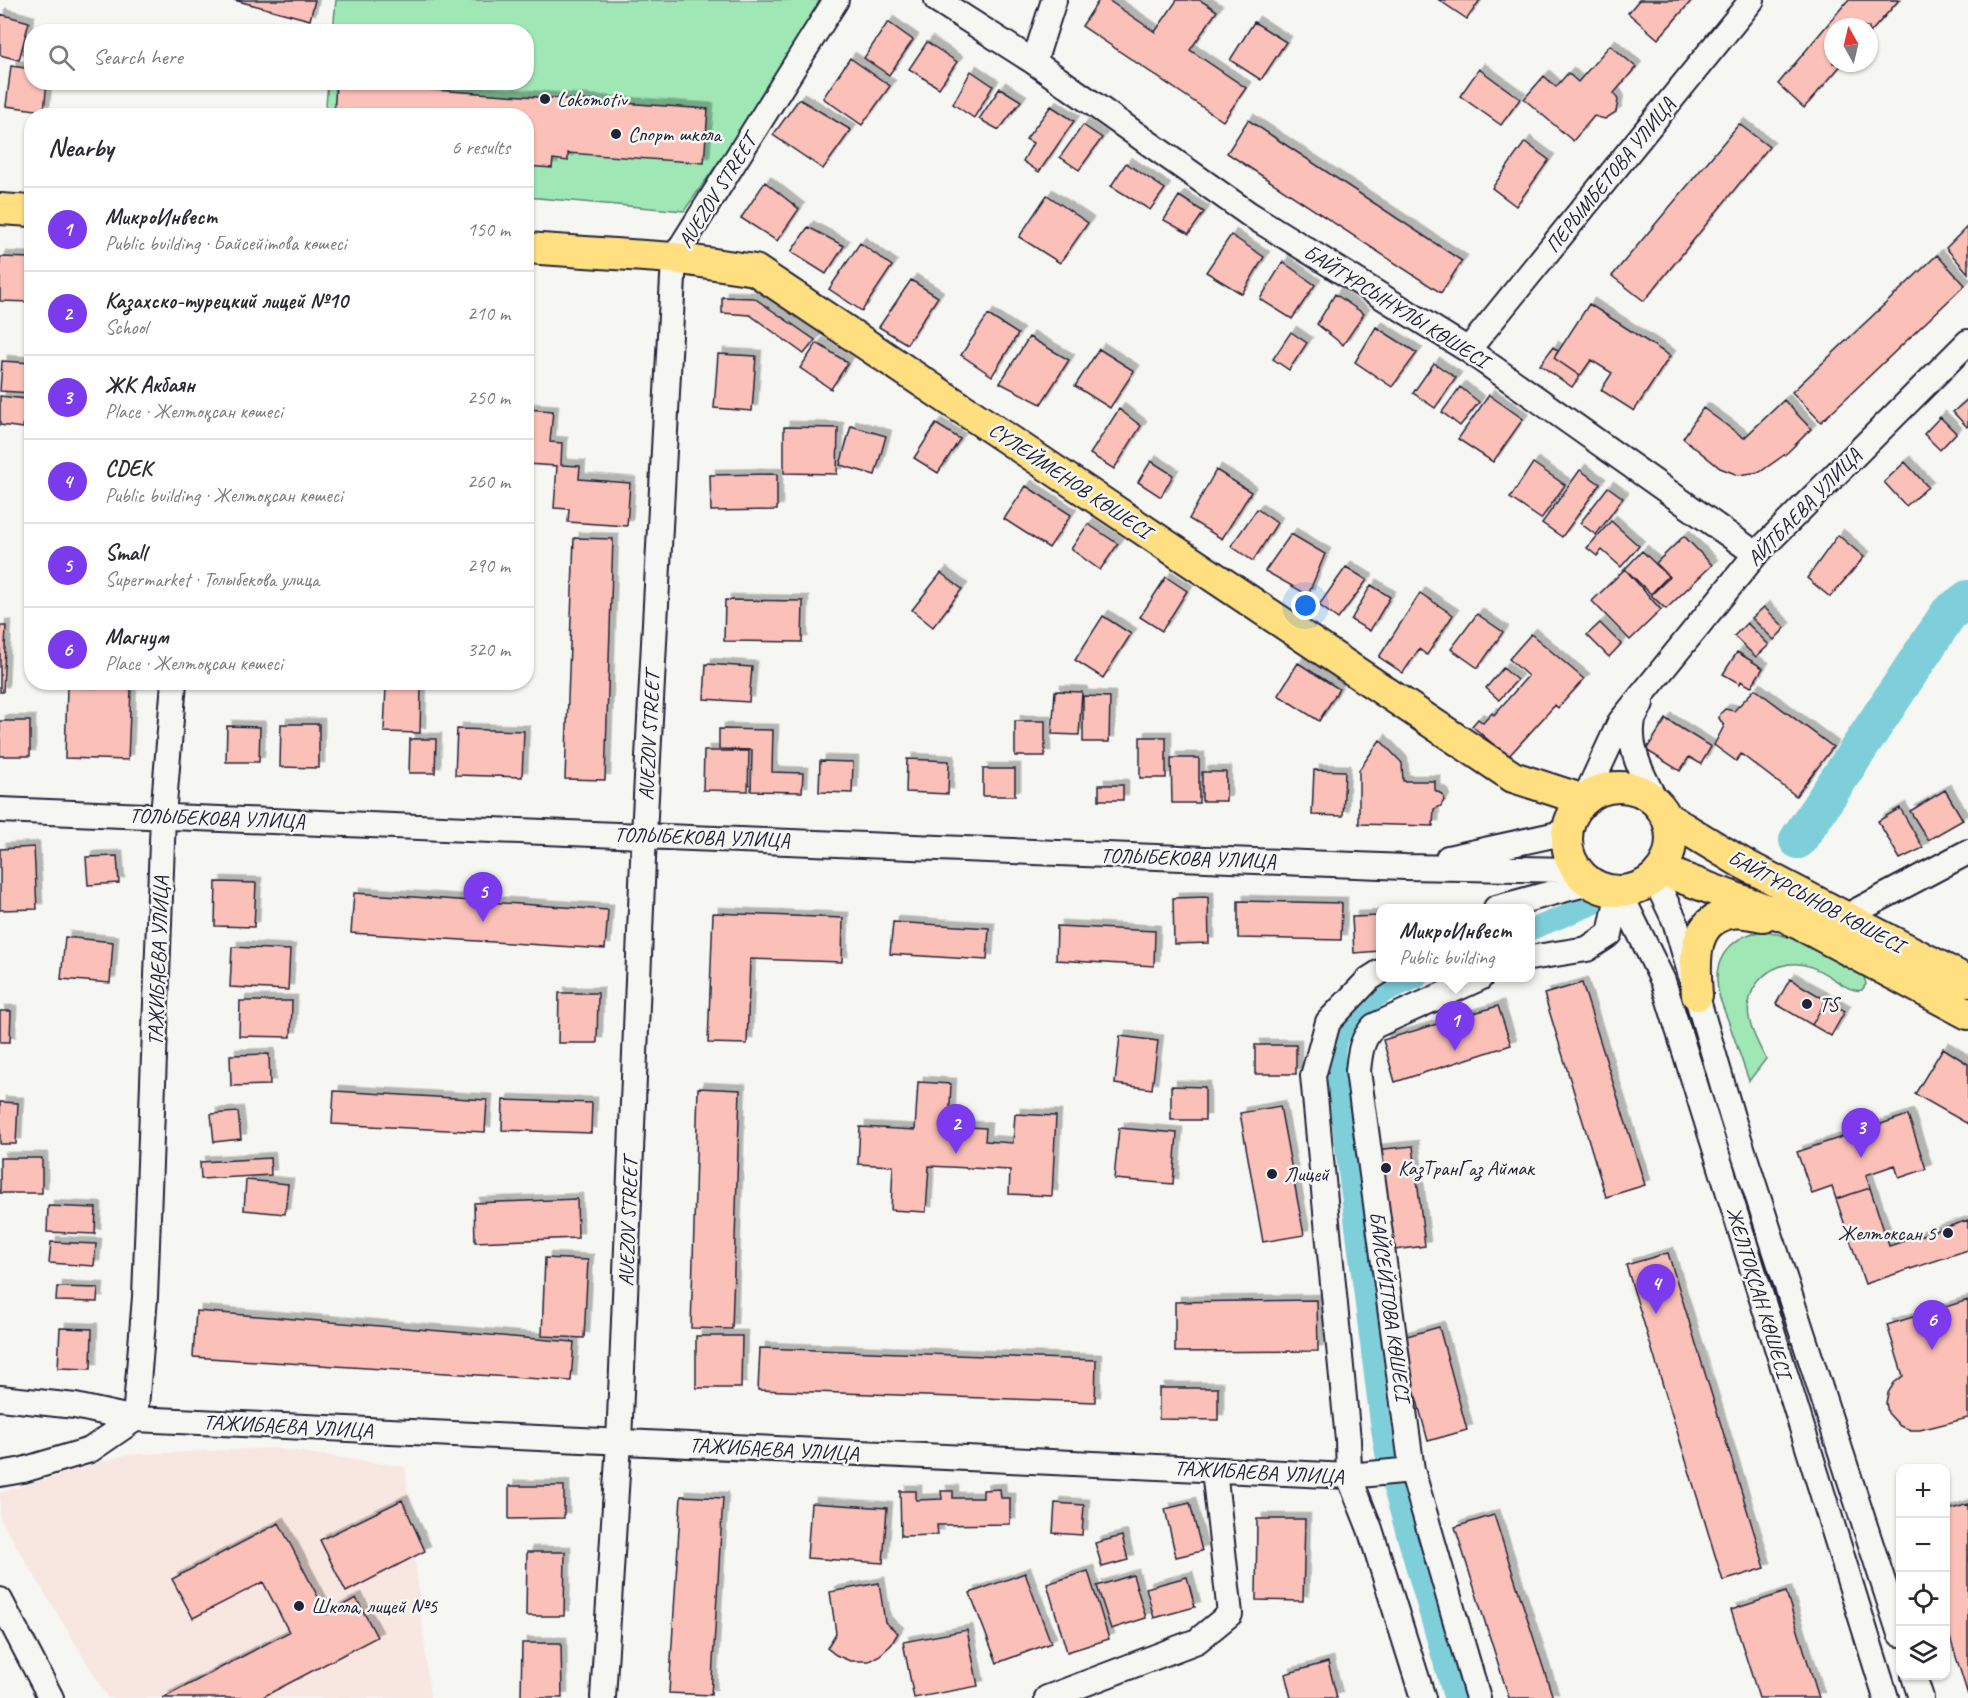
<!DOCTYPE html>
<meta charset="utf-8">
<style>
body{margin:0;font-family:Caveat,sans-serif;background:#f7f7f7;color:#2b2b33}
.controls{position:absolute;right:18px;bottom:18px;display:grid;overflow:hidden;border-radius:12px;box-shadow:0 2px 4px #0004}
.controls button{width:54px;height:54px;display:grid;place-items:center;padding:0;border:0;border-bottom:2px solid #e1e1e2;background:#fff;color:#2b2b33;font:30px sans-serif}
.compass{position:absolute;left:1824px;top:18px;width:54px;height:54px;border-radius:50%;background:#fff;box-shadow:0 2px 4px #0004;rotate:352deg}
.you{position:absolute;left:1306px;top:606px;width:21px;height:21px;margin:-15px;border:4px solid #fff;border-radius:50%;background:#1a73e8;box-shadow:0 0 0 9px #1a73e833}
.badge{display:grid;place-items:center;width:39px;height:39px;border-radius:50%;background:#7c3aed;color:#fff;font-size:20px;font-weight:700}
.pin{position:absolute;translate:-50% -50px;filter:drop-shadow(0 2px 3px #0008)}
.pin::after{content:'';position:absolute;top:32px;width:21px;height:18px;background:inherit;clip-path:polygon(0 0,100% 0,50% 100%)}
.popup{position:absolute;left:1376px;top:904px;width:159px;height:78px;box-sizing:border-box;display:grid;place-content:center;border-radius:12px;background:#fff;filter:drop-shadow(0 2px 4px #0005);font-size:20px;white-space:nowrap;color:#7c7c81}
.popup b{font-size:22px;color:#2b2b33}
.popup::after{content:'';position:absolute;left:50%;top:100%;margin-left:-12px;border:12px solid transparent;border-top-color:#fff}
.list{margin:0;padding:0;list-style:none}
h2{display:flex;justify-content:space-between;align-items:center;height:78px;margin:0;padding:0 24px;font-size:26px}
h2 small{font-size:20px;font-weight:400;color:#7c7c81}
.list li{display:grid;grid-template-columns:39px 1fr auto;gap:18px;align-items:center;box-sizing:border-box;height:84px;padding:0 24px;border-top:2px solid #e1e1e2}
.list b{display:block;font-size:22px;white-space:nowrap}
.list p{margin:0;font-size:20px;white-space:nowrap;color:#7c7c81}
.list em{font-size:20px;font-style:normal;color:#7c7c81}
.icon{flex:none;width:33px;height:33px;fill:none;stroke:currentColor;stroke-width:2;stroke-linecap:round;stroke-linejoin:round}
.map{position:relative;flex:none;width:1968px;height:1698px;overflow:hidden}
.search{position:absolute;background:#fff;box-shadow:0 2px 4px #0004;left:24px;top:24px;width:510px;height:66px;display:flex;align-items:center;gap:15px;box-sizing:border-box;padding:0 21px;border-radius:24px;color:#7c7c81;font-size:22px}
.panel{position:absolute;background:#fff;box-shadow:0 2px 4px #0004;left:24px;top:108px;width:510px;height:582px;border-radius:24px}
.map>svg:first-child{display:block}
</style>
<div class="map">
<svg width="1968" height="1698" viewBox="0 0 1968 1698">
<defs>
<filter id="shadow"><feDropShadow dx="5.5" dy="-5.5" stdDeviation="0" flood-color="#0004"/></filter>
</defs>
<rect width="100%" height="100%" fill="#f6f6f2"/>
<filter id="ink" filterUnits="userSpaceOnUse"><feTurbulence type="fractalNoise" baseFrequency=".0167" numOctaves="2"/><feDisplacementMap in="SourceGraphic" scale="12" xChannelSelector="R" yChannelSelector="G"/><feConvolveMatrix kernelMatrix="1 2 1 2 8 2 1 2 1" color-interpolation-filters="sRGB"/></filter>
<g filter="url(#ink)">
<path fill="#f8e6e0" d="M274,1448L405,1467L430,1698H108L0,1518V1493L125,1455Z"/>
<path fill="#9fe7b5" stroke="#608478" stroke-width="1.5" d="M336,0H827V9L684,211L527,197L526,116H325L328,83L526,82V32L333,31Z
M1767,931L1805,942L1861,974L1864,977L1866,984L1862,990C1842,995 1818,954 1781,966C1772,969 1764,974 1758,982C1738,1007 1753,1035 1766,1059L1749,1081C1742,1061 1735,1040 1728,1020C1723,1007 1717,994 1717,980C1716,951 1740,932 1767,931Z"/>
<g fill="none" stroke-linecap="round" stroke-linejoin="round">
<path stroke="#7fcfdb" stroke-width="21" d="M1530,930L1594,904
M1417,978C1386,990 1349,1007 1337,1041C1334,1048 1335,1057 1335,1065L1381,1426L1389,1473L1454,1698"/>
<path stroke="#7fcfdb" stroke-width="38" d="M1798,840L1949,613L1968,599"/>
</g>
<path fill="#fbc0b7" stroke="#22223b" stroke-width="1.5" filter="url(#shadow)" d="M234,0H315L310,20Z
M1099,0H1108L1155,32L1177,0H1200L1217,11L1190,50L1246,88L1223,121L1082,26Z
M1439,0H1480L1467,19Z
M1639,0H1692L1658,39L1628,13Z
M1848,0H1899L1869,34V27H1833V63H1843L1804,108L1778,84Z
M0,14L29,22L19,60L0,55Z
M888,22L913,40L889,75L864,58Z
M1254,22L1286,42L1261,80L1230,60Z
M927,42L957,62L939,88L909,69Z
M1610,45L1636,67L1614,93L1618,100L1616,112L1605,119L1594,116L1573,141L1524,99L1544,76L1556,87L1568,73L1578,82Z
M850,58L890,86L862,125L823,98Z
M11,66L32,69V82H47L44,111L6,106Z
M1479,69L1520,99L1501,125L1460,96Z
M971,71L993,86L974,118L953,104Z
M336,83L708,109L704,163L568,153V161L553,159L552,168L526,166V116H334Z
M1000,88L1021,101L999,130L979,119Z
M799,99L851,130L823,169L773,135Z
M1051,106L1074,121L1039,172L1023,161L1033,143L1026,139Z
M1248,120L1462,261L1441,293L1227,153Z
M1739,124L1769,147L1644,301L1612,276Z
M1083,125L1102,138L1079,170L1060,157Z
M1525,142L1549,160L1516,206L1492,188Z
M1126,163L1165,189L1150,210L1111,186Z
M765,182L799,209L777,241L741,218Z
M1047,195L1088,223L1060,263L1019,237Z
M1179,196L1204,212L1189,234L1164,220Z
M1968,226V273L1946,248Z
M808,227L844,246L826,274L791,252Z
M1231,235L1264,257L1242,294L1206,272Z
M860,243L892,266L862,311L829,289Z
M1937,255L1965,285L1821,422L1792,392Z
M0,257L32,258V302L0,301Z
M1283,262L1315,285L1292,319L1260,299Z
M911,280L938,297L907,344L879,327Z
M1335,294L1364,314L1343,345L1317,324Z
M722,297L754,298L815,340L804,354L750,315L722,313Z
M1589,304L1670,356L1634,411L1601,390L1612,373L1591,360L1580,376L1554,358Z
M988,315L1018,334L992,376L961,355Z
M1376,327L1417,353L1392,387L1355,362Z
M1291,332L1307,343L1289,370L1273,359Z
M1029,337L1069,360L1041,404L1000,383Z
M817,343L848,363L831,389L800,368Z
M1553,347L1558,351L1554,358L1580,376L1572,387L1540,365Z
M1099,349L1134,371L1110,408L1075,386Z
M718,354L756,356L752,411L714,408Z
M2,361L32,363V393L0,391Z
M1434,363L1456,378L1435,408L1413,393Z
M1460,387L1479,402L1460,426L1442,412Z
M1489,395L1523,419L1493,462L1458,439Z
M0,396L26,399L23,428L0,425Z
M1968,399V426L1967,427L1953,412Z
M1784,400L1811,429L1787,453L1760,472L1738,475L1720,468L1683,438L1703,408L1744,438Z
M526,409L553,411L550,442L562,443L561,465L580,466L579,479L630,483L627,526L568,522L569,509L554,508L557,466L526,464Z
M1119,409L1141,426L1114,469L1090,454Z
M1940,417L1956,433L1940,450L1924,434Z
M936,424L960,439L938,473L914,458Z
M851,426L886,436L875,475L840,465Z
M784,427L838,428L837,474L784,473Z
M1151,461L1173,475L1161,497L1138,482Z
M1905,462L1928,487L1906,506L1884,482Z
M1533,463L1565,485L1541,519L1510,498Z
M1216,470L1251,492L1222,539L1189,519Z
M1580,470L1600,484L1562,537L1542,523Z
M777,474V510L711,511L710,475Z
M1026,486L1071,515L1049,548L1004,519Z
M1608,487L1623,498L1596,535L1580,523Z
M1257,509L1277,523L1253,561L1231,546Z
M1611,521L1639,546L1621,567L1602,550L1597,556L1587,548Z
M1088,524L1118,544L1100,570L1071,549Z
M1291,534L1325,554L1308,595L1265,571Z
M1838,535L1864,557L1830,597L1807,578Z
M1684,536L1712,565L1666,609L1651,595L1670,577L1656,563Z
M574,538L613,539L605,780L565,779Z
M1642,551L1668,576L1651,594L1625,569Z
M1346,567L1367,580L1338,619L1319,605Z
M1625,569L1661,610L1630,640L1592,601Z
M941,573L962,589L933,627L912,610Z
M1166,577L1187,591L1162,631L1140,617Z
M1371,585L1390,597L1370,631L1351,620Z
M1420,593L1453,615L1427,655L1419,649L1403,673L1379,657Z
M725,600L803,601L802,642L724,641Z
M1764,607L1785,628L1774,640L1752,618Z
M1477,614L1503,632L1478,668L1451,649Z
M1103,616L1131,634L1103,678L1075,660Z
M1600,623L1621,644L1609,657L1587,635Z
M1747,623L1769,645L1756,657L1734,636Z
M0,626H6L3,692H0Z
M1531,634L1584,679L1558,708L1555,705L1508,757L1472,726L1478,719L1483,723L1492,713L1494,715L1528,676L1509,659Z
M1737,652L1763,668L1751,687L1741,681L1740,684L1723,674Z
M1298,663L1339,689L1319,721L1278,695Z
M706,664L752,667L749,702L704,699Z
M1503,668L1517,680L1499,700L1486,688Z
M386,686L421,687L420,733L384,732Z
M67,687L131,689L128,760L65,758Z
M1755,689L1833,747L1796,796L1741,754L1736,761L1714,745L1724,726L1719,718L1720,714L1725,709L1734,711Z
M1055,691L1082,692L1079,735L1052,734Z
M1083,696L1110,697L1109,742H1083Z
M1666,719L1711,747L1701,764L1689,757L1680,771L1646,750Z
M0,721H30V756H0Z
M1015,721H1045V756H1015Z
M281,724H319V768L280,767Z
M227,726L260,727L259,762H226Z
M457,729L524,731L522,777L455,775Z
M719,729L773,730L772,772L803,773L802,792L751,791L752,750L719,749Z
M1140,737H1166V778H1140Z
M410,739H436L435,773H409Z
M1380,740L1402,763L1403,781H1435V790L1443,795L1444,800L1441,806L1434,809L1433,826L1359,824V770Z
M704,751H749L748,791L703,790Z
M1171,758H1199V803H1172Z
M907,759L949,761L948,794L906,792Z
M820,761L853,762L852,793L819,792Z
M983,769H1015V796H983Z
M1314,770L1345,771L1343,816L1312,815Z
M1202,772H1226V801H1202Z
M1099,785H1123V800H1099Z
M1945,790L1963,820L1928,840L1910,811Z
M1900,808L1923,848L1900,859L1878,821Z
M34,847L37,909L0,910V849Z
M117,856L119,883L88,885L86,857Z
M216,882L256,883L254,927L215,926Z
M354,893L608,910L605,949L351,933Z
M1208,897L1209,943L1174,944L1173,898Z
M1238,901L1342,903L1341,940L1238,938Z
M713,913L843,918L842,962L750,959L747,1044L708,1043Z
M1380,916V951L1354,953L1352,917Z
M893,922L989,928L987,960L890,954Z
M1057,926L1155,931L1154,966L1056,960Z
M65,937L113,942L110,983L61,979Z
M232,947L290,950L288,990L230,987Z
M1790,979L1826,1000L1812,1025L1776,1004Z
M1582,983L1645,1185L1606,1197L1544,994Z
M559,993H598L597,1043H558Z
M1826,1000L1845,1011L1831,1036L1812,1025Z
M240,1001H292L291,1037L239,1036Z
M1498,1006L1511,1045L1395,1082L1383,1040Z
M0,1011H11L10,1042H0Z
M1120,1036L1158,1041L1152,1089L1115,1084Z
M1255,1045H1296V1074H1255Z
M1943,1048L1968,1064V1124L1915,1094Z
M269,1054L270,1085L231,1086L230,1055Z
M918,1082L951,1084L949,1126L986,1128L985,1141L1013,1143L1015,1114L1056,1116L1052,1196L1009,1194L1010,1170L929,1166L926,1212L891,1210L893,1166L858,1164L860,1127L915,1130Z
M1171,1086L1205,1087V1120H1171Z
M698,1088L740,1090L732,1329L691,1328Z
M334,1091L487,1100L485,1132L332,1124Z
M503,1100L592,1103L591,1133L502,1130Z
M0,1102L18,1103L16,1144H0Z
M1280,1106L1304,1235L1263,1242L1240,1113Z
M238,1112L241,1139L214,1142L211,1114Z
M1908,1115L1926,1169L1899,1178L1895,1165L1866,1175L1870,1188L1836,1199L1832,1187L1812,1194L1797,1152Z
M1119,1128L1177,1133L1173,1184L1114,1179Z
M1413,1146L1425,1246L1387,1251L1375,1150Z
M0,1158H42V1193H0Z
M270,1158L271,1175L201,1179L200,1162Z
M246,1180L288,1184L285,1214L244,1210Z
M1870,1188L1889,1246L1968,1220V1250L1865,1284L1836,1199Z
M577,1199L578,1238L475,1242L474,1203Z
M48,1206L96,1208L95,1234L47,1232Z
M51,1242L96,1244L94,1266L49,1263Z
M1668,1253L1765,1568L1723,1581L1626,1265Z
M545,1258L588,1260L584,1338L542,1336Z
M57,1287L98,1288L97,1302L56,1301Z
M1317,1300L1318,1351L1175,1352V1302Z
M1968,1300V1418L1920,1430H1911L1900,1426L1888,1413L1886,1403L1888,1393L1894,1383L1903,1376L1887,1325Z
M196,1311L574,1342L571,1381L193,1357Z
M1439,1327L1467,1430L1428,1441L1400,1338Z
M60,1328L92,1329L91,1369L58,1368Z
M696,1336H742L741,1388H696Z
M760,1348L1096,1360L1095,1402L758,1390Z
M1159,1388H1218V1420L1159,1419Z
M509,1486H564V1518L509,1519Z
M1000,1489L1001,1498H1010V1524L937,1525L938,1535L901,1536L900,1491H916V1500L942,1499L941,1491H953V1498H983V1490Z
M681,1496L723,1498L711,1695L669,1693Z
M402,1500L425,1551L346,1592L320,1540Z
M811,1503L887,1508L883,1563L807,1558Z
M1055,1503L1084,1505L1082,1535L1053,1533Z
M1190,1503L1202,1551L1176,1557L1165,1509Z
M1968,1504V1695L1946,1625V1511Z
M1494,1515L1553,1698H1509L1455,1527Z
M1257,1519H1305L1303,1601L1256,1600Z
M279,1523L327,1614L356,1598L377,1637L261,1698H163L289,1632L263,1582L193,1618L172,1579Z
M1122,1536L1128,1560L1102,1567L1095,1543Z
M527,1552H565L564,1616H526Z
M1088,1571L1109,1639L1067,1652L1047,1584Z
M1025,1573L1051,1643L997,1663L970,1593Z
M1133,1575L1146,1618L1111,1629L1097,1586Z
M1187,1577L1195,1607L1154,1618L1146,1588Z
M879,1583L885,1622L898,1633L891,1645L880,1655L869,1661H850L836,1655L827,1648L836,1633L830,1592Z
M1786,1592L1819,1698H1759L1731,1610Z
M967,1630L978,1686L914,1698L903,1642Z
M522,1643H561L562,1698H521Z
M1328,1662L1337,1698H1291L1285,1674Z"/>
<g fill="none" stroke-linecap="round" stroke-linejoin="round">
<g stroke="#22223b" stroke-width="28">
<path id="minor" d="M937,0L1034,62L1249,214L1468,350L1756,554
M1034,62L1054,0
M1468,350L1752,0
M1641,703C1639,709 1634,715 1633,720C1627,750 1645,780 1658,805
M1584,800L1620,722L1756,554L1968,342
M0,810L1405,867L1576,870
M1448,858L1567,832
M1654,877L1675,921L1732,1117L1900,1634
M1619,891L1663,981L1886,1698
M1496,908L1589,883
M1833,925L1845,917L1968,852
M1530,958L1587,949L1610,934L1619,891
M1380,972L1369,979L1328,1022L1313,1076L1348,1440L1349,1476L1370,1529L1423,1698
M0,1398L75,1406L135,1419L145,1297L163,816L174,682
M0,1474L23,1470L90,1450L135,1419L1349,1476L1412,1470
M0,1600L51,1698
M1914,1676L1921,1698
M603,1698L619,1442L644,835L674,258L836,0
M1047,1698L1197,1641L1230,1614L1214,1470
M1478,1698L1412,1470L1358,1071C1360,1052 1361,1040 1374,1026L1480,978"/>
</g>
<g stroke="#22223b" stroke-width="34">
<path id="major" d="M0,209L32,211
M526,248L674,258L755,270L1513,777L1584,800
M1567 839a52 52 0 1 1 104 0a52 52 0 1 1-104 0Z
M1666,817L1742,863L1968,981
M1661,870L1786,917L1968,1014
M1697,995C1695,964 1690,921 1731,913C1741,911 1753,914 1763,916"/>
</g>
<use href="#minor" stroke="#f6f6f2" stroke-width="24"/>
<use href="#major" stroke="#ffdf80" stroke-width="30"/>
</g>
</g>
<g fill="#22223b" stroke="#f6f6f2" stroke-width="2">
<circle cx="545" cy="99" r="6"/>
<circle cx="616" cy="134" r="6"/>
<circle cx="1807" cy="1004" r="6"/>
<circle cx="1386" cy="1168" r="6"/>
<circle cx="1272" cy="1174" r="6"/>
<circle cx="1948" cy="1233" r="6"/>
<circle cx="299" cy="1606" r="6"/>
</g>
<g text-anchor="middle" stroke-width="5" stroke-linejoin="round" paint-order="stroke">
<g font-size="21" fill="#22223b" stroke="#f6f6f2" text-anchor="start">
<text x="557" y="106">Lokomotiv</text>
<text x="628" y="141">Спорт школа</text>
<text x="1819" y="1011">TS</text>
<text x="1398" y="1175">КазТранГаз Аймак</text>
<text x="1284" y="1181">Лицей</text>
<text x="1936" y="1240" text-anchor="end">Желтоксан 5</text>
<text x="311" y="1613">Школа, лицей №5</text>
</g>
<g font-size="21" fill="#22223b" stroke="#f6f6f2">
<text transform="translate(1610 175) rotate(-51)" y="7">ПЕРЫМБЕТОВА УЛИЦА</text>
<text transform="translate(717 191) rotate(-58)" y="7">AUEZOV STREET</text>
<text transform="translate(1396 306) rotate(32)" y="7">БАЙТҰРСЫНҰЛЫ КӨШЕСІ</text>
<text transform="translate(1070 480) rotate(34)" y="7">СҮЛЕЙМЕНОВ КӨШЕСІ</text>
<text transform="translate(1804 507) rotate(-46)" y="7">АЙТБАЕВА УЛИЦА</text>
<text transform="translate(649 736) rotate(-87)" y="7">AUEZOV STREET</text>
<text transform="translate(217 818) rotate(2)" y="7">ТОЛЫБЕКОВА УЛИЦА</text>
<text transform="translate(702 837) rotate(2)" y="7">ТОЛЫБЕКОВА УЛИЦА</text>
<text transform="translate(1188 858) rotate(2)" y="7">ТОЛЫБЕКОВА УЛИЦА</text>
<text transform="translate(1816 901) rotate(28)" y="7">БАЙТҰРСЫНОВ КӨШЕСІ</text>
<text transform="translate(158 961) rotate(-88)" y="7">ТАЖИБАЕВА УЛИЦА</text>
<text transform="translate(628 1222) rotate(-88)" y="7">AUEZOV STREET</text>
<text transform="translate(1759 1292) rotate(73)" y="7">ЖЕЛТОҚСАН КӨШЕСІ</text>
<text transform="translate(1390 1306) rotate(82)" y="7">БАЙСЕЙІТОВА КӨШЕСІ</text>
<text transform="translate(288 1426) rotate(3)" y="7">ТАЖИБАЕВА УЛИЦА</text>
<text transform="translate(774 1449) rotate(3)" y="7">ТАЖИБАЕВА УЛИЦА</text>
<text transform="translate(1259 1472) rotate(3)" y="7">ТАЖИБАЕВА УЛИЦА</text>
</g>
</g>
</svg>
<div class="controls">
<button>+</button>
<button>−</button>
<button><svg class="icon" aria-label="locate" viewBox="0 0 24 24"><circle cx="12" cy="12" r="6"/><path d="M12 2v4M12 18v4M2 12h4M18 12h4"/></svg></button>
<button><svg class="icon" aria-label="layers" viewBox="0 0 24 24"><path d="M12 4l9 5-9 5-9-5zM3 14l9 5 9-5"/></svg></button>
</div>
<svg class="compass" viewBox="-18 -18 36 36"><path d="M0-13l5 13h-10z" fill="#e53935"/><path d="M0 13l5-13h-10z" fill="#7c7c81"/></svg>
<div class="you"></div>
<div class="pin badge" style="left:1455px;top:1051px">1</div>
<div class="popup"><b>МикроИнвест</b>Public building</div>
<div class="pin badge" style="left:956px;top:1154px">2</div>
<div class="pin badge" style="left:1861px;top:1158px">3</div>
<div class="pin badge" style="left:1656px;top:1314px">4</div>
<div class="pin badge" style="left:483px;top:922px">5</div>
<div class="pin badge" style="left:1932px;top:1350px">6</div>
<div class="search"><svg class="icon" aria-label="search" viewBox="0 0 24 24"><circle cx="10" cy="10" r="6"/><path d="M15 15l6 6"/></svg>Search here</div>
<section class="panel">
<h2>Nearby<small>6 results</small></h2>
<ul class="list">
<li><span class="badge">1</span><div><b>МикроИнвест</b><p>Public building · Байсейітова көшесі</p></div><em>150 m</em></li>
<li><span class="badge">2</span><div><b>Казахско-турецкий лицей №10</b><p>School</p></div><em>210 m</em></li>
<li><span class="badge">3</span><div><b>ЖК Акбаян</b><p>Place · Желтоқсан көшесі</p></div><em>250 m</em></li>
<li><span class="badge">4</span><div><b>CDEK</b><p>Public building · Желтоқсан көшесі</p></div><em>260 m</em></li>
<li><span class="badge">5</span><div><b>Small</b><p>Supermarket · Толыбекова улица</p></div><em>290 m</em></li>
<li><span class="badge">6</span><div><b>Магнум</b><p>Place · Желтоқсан көшесі</p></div><em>320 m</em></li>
</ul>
</section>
</div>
